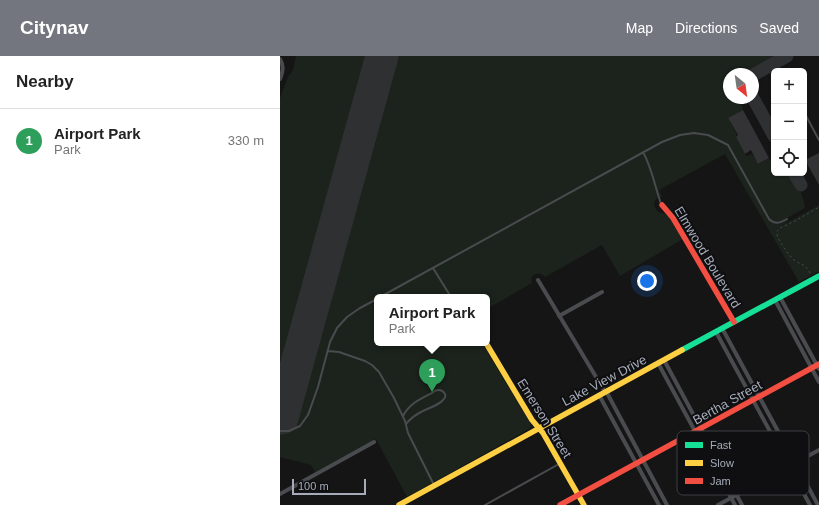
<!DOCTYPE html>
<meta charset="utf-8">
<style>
body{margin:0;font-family:Helvetica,sans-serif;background:#f6f6f6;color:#222}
.controls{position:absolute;right:12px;top:12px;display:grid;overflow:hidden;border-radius:6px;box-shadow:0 1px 3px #0004}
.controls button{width:36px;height:36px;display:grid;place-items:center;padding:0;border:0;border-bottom:1px solid #e0e0e0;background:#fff;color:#222;font:20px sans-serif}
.compass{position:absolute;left:443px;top:12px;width:36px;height:36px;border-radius:50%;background:#fff;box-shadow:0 1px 3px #0004;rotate:151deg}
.scale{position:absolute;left:12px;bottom:10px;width:74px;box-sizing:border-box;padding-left:4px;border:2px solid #a5abb8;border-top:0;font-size:11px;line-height:14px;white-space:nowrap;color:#a5abb8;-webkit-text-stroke:3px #0f0f11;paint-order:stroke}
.you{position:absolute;left:367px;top:225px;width:14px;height:14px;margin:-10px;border:3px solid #fff;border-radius:50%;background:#1a73e8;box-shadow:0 0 0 6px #1a73e833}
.badge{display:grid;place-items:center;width:26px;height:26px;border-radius:50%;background:#73767f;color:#fff;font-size:13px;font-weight:700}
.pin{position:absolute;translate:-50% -33px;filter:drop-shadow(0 1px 2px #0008)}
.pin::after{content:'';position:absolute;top:21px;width:14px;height:12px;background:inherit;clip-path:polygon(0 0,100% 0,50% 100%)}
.popup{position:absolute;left:94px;top:238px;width:116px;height:52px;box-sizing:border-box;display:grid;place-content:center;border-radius:6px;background:#fff;filter:drop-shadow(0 1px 3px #0005);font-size:13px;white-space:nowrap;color:#767676}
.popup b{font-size:15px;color:#222}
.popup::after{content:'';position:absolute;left:50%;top:100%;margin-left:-8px;border:8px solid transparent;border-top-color:#fff}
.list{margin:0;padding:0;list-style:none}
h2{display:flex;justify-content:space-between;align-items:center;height:52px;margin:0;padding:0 16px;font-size:17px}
h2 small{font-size:13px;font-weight:400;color:#767676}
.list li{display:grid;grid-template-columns:26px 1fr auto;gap:12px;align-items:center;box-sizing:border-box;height:64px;padding:0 16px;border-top:1px solid #e0e0e0}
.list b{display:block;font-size:15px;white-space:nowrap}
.list p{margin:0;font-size:13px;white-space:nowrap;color:#767676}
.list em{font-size:13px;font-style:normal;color:#767676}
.icon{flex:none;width:22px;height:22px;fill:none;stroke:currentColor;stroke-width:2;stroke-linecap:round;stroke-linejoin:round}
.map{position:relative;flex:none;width:539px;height:449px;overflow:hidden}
header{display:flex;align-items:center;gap:24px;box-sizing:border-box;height:56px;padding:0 20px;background:#73767f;color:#fff}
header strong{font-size:19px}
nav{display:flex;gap:22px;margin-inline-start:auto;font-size:14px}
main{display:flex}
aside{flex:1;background:#fff}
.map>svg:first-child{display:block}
</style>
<header>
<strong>Citynav</strong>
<nav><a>Map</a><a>Directions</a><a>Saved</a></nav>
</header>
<main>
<aside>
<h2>Nearby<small></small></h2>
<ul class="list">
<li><span class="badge" style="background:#2e9e5b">1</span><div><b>Airport Park</b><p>Park</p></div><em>330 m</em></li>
</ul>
</aside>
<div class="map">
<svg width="539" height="449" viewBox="0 0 539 449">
<rect width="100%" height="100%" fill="#151515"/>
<path fill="#1b231c" d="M16,0H89L0,326V42L8,21L13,14Z
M112,0H497L465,18H449V42H460L463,54L448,62L456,77V81L466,100L472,98L479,108L489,102L490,104L494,102V117H510C516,128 524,139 525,152L507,162L508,165L499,171L539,149V215L519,226L445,98L379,134L382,141C373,141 372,150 378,156L385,158L390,161L403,183L340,220L322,189L265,221C261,216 254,217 251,222L252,227L207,253V241H97V287H202L250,367L251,370L249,373L127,441L96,383L35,416L31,409L0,401V361L11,363Z"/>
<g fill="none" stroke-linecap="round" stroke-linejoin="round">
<path stroke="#2f3032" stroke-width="13" d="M473,19L507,0
M473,42L494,80
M514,117L521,129"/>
<path stroke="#2f3032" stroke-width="33" d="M2,362L102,0"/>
</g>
<path fill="#333335" d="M463,54L489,102L478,108L471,94L465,98L456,81L458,79L448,62Z
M539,97V129L525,104Z"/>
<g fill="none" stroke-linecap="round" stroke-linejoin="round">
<path stroke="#4b4c50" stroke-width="1" stroke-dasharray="2 3" stroke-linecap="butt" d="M530,217C524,206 521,210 513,203C509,199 497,183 497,178C497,174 498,174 500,172L517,164L539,151"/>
<path stroke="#494b4e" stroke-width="2" d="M524,56L539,84
M363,96C372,112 375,131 381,148
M153,212L171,241
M100,241L382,86L400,79L414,77L428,79L448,89L489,163C495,169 500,167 507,163
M48,295L59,296L85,305L92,309L99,316L114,342L125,365L128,377L154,429
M123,360C129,348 140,343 152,337C153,336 156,334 158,334C164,334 168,340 163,344C158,350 148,352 141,356C135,359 130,363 126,368
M0,375H9L20,370L28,359L38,331L50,286L57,272L67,261L80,252L97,243
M205,449L279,408"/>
<path stroke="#494b4e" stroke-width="4" d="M0,3C4,10 3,15 0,23
M258,224L325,336
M500,241L539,313
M495,244L539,326
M279,260L322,236
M442,272L538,449
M436,276L530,449
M384,304L462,449
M378,307L455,449
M326,335L387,449
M319,339L379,449
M0,438L94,386
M438,449L539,394"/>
<path stroke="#16e098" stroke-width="5.5" d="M402,294L539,220"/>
<path stroke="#ffcf43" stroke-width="5.5" d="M206,287L252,364L263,377L304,449
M119,449L402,294"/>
<path stroke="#f24e42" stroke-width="5.5" d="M382,149L393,162L454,266
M280,449L539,308"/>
</g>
<g text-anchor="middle" stroke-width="4" stroke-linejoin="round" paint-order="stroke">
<g font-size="13" fill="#a5abb8" stroke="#0f0f11">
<text transform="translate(428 201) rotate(59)" y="5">Elmwood Boulevard</text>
<text transform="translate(324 324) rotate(-28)" y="5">Lake View Drive</text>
<text transform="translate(447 346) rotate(-29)" y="5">Bertha Street</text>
<text transform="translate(265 362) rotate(58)" y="5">Emerson Street</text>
</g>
</g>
<rect x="397" y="375" width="132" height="64" rx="6" fill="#0f0f11" stroke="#3c3e43" stroke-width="1"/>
<rect x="405" y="386" width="18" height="6" fill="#16e098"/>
<rect x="405" y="404" width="18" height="6" fill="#ffcf43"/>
<rect x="405" y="422" width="18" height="6" fill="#f24e42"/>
<g font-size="11" fill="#a5abb8">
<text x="430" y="393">Fast</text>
<text x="430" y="411">Slow</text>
<text x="430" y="429">Jam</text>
</g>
</svg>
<div class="controls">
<button>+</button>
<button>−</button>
<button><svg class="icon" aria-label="locate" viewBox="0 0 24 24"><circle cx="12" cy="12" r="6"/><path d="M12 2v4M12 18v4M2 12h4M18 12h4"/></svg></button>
</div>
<svg class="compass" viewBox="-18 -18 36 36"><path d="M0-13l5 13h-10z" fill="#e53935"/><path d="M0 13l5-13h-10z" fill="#767676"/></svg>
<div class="scale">100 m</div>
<div class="you"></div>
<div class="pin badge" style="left:152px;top:336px;background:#2e9e5b">1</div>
<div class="popup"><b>Airport Park</b>Park</div>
</div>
</main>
